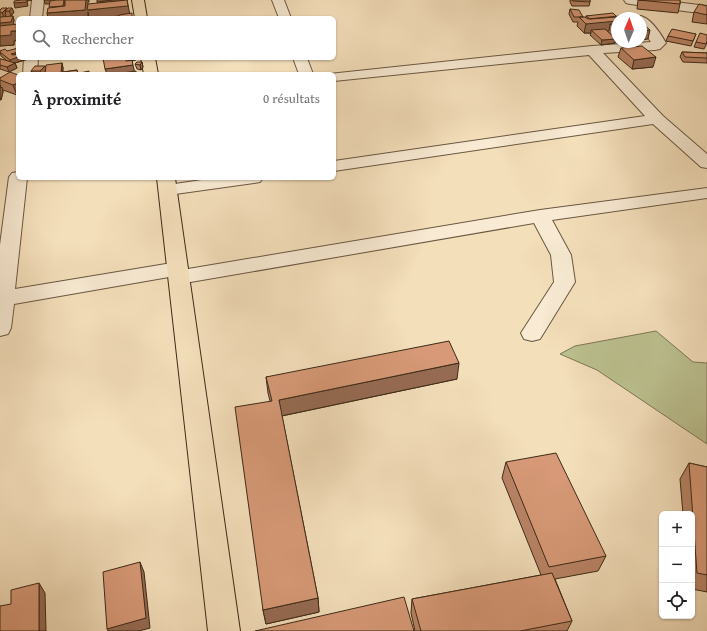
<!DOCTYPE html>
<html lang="fr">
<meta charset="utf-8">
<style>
body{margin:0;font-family:"Gentium Book Plus",serif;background:#f6f6f6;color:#202124}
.controls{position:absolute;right:12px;bottom:12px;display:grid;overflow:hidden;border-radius:6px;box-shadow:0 1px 3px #0004}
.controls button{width:36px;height:36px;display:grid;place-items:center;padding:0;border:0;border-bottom:1px solid #e0e0e0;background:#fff;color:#202124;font:20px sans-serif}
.compass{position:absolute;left:611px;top:12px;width:36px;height:36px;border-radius:50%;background:#fff;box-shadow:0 1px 3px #0004;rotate:2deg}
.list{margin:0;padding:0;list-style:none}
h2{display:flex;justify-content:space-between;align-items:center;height:52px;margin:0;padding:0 16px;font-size:17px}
h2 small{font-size:13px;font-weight:400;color:#757577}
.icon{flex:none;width:22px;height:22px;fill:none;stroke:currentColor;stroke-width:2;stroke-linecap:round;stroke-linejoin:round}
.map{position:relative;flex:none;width:707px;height:631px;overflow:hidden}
.search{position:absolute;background:#fff;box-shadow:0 1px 3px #0004;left:16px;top:16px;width:320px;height:44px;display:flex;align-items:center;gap:10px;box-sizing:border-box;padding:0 14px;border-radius:6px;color:#757577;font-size:15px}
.panel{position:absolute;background:#fff;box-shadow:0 1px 3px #0004;left:16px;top:72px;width:320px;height:108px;border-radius:6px}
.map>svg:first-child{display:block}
</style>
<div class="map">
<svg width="707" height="631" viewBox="0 0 707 631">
<rect width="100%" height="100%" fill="#f4dfbb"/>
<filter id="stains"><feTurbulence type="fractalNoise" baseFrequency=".005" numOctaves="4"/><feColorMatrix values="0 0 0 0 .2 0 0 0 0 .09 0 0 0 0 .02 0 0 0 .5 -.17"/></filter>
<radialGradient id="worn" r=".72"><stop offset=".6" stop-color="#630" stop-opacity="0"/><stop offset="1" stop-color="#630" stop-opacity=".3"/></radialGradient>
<path fill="#bcc190" stroke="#7c7654" d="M656,331L693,362L707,363V444L597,370L560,354L575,346Z"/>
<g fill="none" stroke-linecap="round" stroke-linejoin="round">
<g stroke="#6a5740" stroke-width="2">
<path id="minor" d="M32,0H44L42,18H30Z
M272,0H284L291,18H279Z
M624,0H659L707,6V14L630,4L626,3Z
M641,16C651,19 661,34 666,43L660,49L655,50L603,53L663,116L707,154V168L701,167L653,124L334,171V161L645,116L589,55L334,81V74H329L592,46L651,42L641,28V18H636Z
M24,58H38L37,74H23Z
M293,58H307L313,74H299Z
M18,172V178H27L15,289L178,262L185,264L188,269L540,210L707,188V198L552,220L571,255L575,282L540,339L532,341L524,339L521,333L554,282L551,255L534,223L179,284L172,282L169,277L14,304L11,328L8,334L0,336V245L9,177L12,173Z
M215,178H263L260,182L254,183L168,195L162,194L159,190L162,186L168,185Z"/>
</g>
<g stroke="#3c2a17" stroke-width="2">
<path id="major" d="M132,0H144L147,18H135Z
M141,58H155L158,74H144Z
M157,178H175L240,631H208Z"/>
</g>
<use href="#minor" fill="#f8ead3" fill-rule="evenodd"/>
<use href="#major" fill="#f4dfbb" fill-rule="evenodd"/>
</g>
<path fill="#b98466" stroke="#3c2a17" d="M570,0H590V2L589,6H572L570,2Z
M638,0H680V4L678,13L637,9Z
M707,6V24L692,22L694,12Z
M7,8V9L14,12L11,16L14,20L13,25L18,24V40L14,41V45L0,46V10Z
M570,9L583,17L586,18V16L617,18V42L616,40L615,43L601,45L590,35L591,33H584L577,26L578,22H573L569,14Z
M696,34L691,46L666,41L668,36Z
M707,35V43L704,49L694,47L696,42Z
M621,48L653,67L632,69L618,57Z
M0,51H7L18,58H27L28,59L15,63L17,68L9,72L0,69V59L7,61L1,56Z
M682,52L707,53V63L683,62L680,57Z
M142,62L143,67L141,70L137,69L135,64Z
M62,63L63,68V72L77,70L78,74H45V73L44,74H32L31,71L46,70Z
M18,75V94L17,95L3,90V92L1,100H0V78Z
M266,377L457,379L282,416L318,598L319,612L266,624L263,610L270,401L268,393Z
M506,462L606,556L598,571L555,579L572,621L567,631H415L411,613L412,599L541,575L502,478Z
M689,463L707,467V592L692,589V514H683L680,479Z"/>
<path fill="#966b53" stroke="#3c2a17" d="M18,0H32L27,1L28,6L15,8L14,3L18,1Z
M44,0H51V4H45Z
M64,0L65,4L64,11L51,12Z
M73,0H89V2H88V10L99,9L97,2L112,0H124L125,6L127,0L130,15L97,18H89L88,12V18H48L47,13L85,10Z
M7,8L8,11H5L6,15L4,17L2,13Z
M12,8L14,12L11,16L9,11Z
M13,16L14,20L13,26L0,28V23Z
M617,18V30L610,24L609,31L593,32L591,30V33H584L586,24Z
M650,30L648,39L641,40V31Z
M11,31H18V40L14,41V45L0,46V36Z
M616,39L615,43L601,45L602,40Z
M18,52V58H27L28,59L11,64L10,60L11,54Z
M656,57L653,67L632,69L634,60Z
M85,58H97L86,59Z
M129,58H136V60L130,61Z
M142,62L143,67L141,70L140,65Z
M15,63L17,68L9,72L7,67Z
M62,63L63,68L62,74H60Z
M133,65L135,74H107L105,69Z
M45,66L46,71L44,74H41L40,71Z
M18,83V94L17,95L13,85Z
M0,85L1,88L2,87L3,92L1,100L0,98Z
M459,363L457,379L281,416L279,400Z
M140,562L144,572L150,628L139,631H108L107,629Z
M39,583L45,593L46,631H39Z
M318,598L319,612L266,624L263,610Z"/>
<path fill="#d79977" stroke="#3c2a17" d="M21,0H27V2L14,3V1Z
M57,0H64L63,6L49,7L50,1Z
M65,0H86L85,10L47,13L48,8L65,6Z
M97,0H112L97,2Z
M127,0L128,6L87,10L88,4Z
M572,0H590V2L573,1Z
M639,0H680V4Z
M699,4L707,6V15L694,12Z
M2,8H7L2,13L0,12V10Z
M8,8H12L9,11H5Z
M570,9L579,10L583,17H574Z
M132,13V18H119V15Z
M613,13L617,17L590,19L586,16Z
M629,15L633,18H617V21L586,24L579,17H585L588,19Z
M13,16L11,22L0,23V17Z
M641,22L650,30L641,31Z
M18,24V31H11V35L0,36V26Z
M610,24H617V30Z
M605,29L616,39L602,40L591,30Z
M672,29L696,34L693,41L668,36Z
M700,33L707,35V41L706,44L696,42Z
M642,46L656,57L634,60L621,48Z
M18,48V52L11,54L13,55L18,54V57L10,60L0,52V51L5,49L7,51Z
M682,52L707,53V58L685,57Z
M103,58H125L126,61L132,60L133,65L105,69Z
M0,59H1L15,63L7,67L0,65Z
M137,62H142L140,65L135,64Z
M62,63L61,73L51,74H45L46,65Z
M35,66H45L40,71H31Z
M77,70L78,74H51Z
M89,71V74H80V73Z
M136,71V74H123V73Z
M10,72L18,75V83L13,85L0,80V78Z
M449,341L459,363L279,400L318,598L263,610L235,407L272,401L266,377Z
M556,453L606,556L549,567L506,462Z
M689,463L707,467V575L697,573Z
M140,562L146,618L107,629L103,572Z
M552,573L572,621L520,631H421L412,599Z
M39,583V631H0V606L11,604V590Z
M404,597L414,631H255Z"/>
<rect width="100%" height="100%" filter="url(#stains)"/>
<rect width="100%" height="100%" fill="url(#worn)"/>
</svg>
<div class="controls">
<button>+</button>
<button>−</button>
<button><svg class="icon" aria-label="locate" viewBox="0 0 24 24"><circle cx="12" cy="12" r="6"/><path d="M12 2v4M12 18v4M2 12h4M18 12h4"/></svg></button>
</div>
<svg class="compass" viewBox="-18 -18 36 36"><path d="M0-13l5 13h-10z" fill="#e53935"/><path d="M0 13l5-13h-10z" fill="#757577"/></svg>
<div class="search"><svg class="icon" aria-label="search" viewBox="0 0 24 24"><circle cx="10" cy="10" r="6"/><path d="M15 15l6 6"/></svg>Rechercher</div>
<section class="panel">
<h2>À proximité<small>0 résultats</small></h2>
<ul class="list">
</ul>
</section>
</div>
